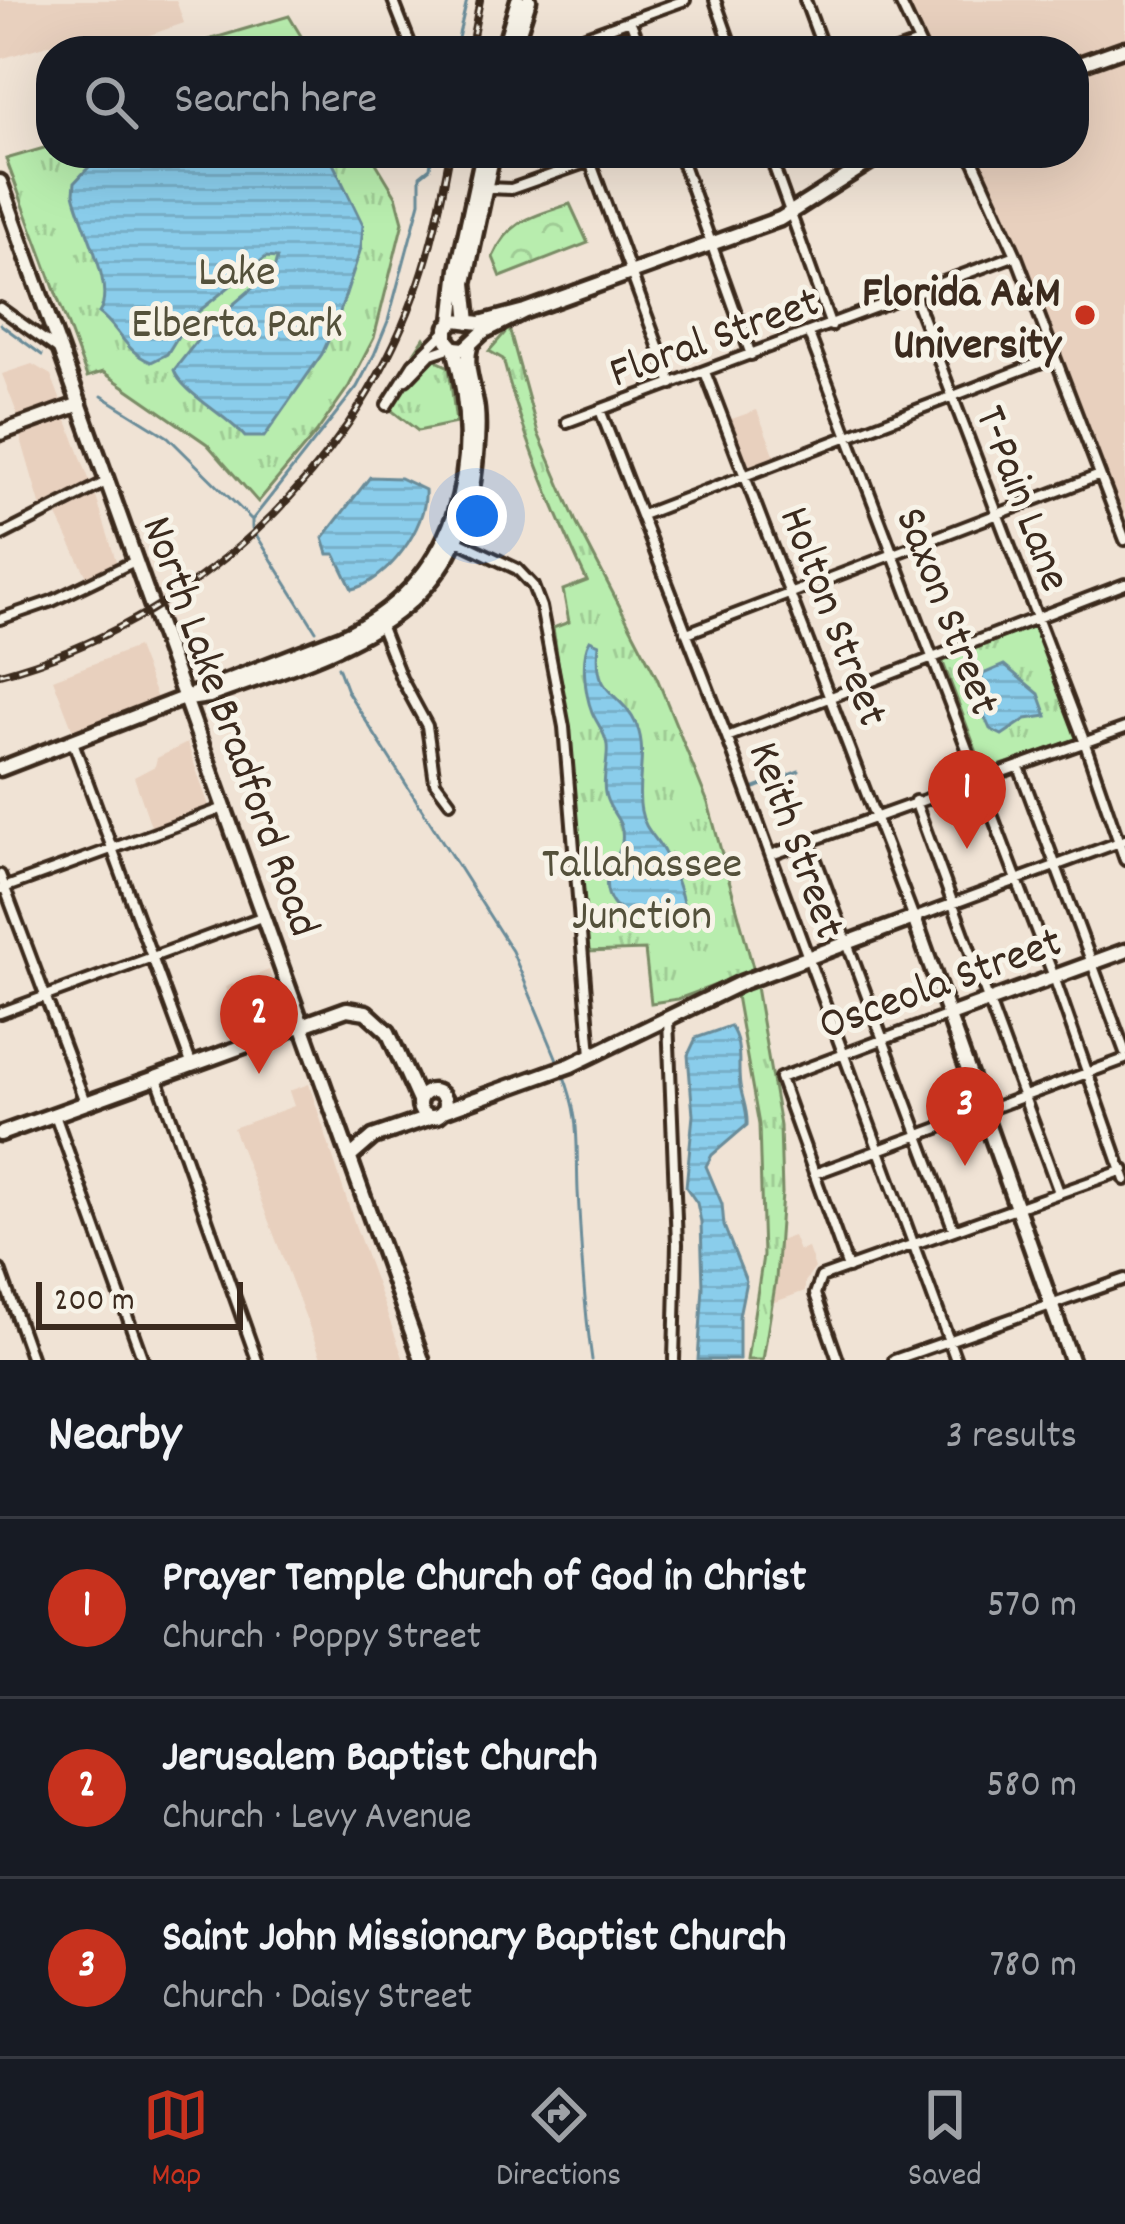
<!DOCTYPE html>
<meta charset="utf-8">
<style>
body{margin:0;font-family:Dekko,sans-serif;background:#20242c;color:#f1f3f6}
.scale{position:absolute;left:36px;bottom:30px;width:207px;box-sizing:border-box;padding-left:12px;border:6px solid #3b2a1e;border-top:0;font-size:33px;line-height:42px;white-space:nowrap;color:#3b2a1e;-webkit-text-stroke:9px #f7f3e8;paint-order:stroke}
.you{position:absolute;left:477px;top:516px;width:42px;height:42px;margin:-30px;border:9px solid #fff;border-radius:50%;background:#1a73e8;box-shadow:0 0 0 18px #1a73e833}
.badge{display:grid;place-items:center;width:78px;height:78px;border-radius:50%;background:#c8321e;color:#fff;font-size:39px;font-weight:700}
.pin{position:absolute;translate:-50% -99px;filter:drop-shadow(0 3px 6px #0008)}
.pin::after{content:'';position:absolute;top:63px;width:42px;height:36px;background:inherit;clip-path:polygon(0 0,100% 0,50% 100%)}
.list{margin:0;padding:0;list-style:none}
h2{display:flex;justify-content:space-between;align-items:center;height:156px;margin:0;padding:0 48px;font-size:51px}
h2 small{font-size:39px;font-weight:400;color:#9ea1a6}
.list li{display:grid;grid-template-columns:78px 1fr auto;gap:36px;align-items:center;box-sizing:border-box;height:180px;padding:0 48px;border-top:3px solid #363941}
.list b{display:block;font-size:45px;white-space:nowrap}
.list p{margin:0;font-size:39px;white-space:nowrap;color:#9ea1a6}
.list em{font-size:39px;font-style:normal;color:#9ea1a6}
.icon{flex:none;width:66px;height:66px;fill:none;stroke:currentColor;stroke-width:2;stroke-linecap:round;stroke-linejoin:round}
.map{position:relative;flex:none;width:1125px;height:1360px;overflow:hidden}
.search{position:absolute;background:#171b24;box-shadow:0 12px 48px #0002;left:36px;right:36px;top:36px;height:132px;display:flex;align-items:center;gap:30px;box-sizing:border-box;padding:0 42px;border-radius:48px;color:#9ea1a6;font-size:45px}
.sheet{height:696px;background:#171b24}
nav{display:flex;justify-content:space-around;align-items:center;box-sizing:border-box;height:168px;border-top:3px solid #363941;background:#171b24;font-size:33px;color:#9ea1a6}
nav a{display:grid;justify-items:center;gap:6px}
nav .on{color:#c8321e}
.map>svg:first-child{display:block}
</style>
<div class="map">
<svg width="1125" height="1360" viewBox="0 0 1125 1360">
<defs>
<pattern id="grass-tufts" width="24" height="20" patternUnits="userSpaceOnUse" patternTransform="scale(3)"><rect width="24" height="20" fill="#b8edae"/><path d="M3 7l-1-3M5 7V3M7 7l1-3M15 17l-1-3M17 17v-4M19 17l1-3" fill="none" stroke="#9fcb95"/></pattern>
<pattern id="forest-crowns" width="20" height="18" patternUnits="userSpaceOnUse" patternTransform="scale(3)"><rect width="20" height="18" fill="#b8edae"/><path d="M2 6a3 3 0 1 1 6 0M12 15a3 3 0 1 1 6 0" fill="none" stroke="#9fcb95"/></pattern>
<pattern id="water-rules" width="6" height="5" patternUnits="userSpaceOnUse" patternTransform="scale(3)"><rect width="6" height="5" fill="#8acdeb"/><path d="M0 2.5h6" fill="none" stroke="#78b0c9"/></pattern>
</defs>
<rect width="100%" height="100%" fill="#f0e3d5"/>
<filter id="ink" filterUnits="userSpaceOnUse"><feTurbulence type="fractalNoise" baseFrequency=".00833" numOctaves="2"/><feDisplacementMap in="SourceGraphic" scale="24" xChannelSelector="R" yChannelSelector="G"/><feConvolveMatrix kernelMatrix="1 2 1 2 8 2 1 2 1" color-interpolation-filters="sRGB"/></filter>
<g filter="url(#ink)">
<path fill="#e8d0be" d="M0,0H176L184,23L113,48V51H72L68,39L0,59Z
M904,0H1125V528L1022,257L977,153H1074V51H929Z
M32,364L51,375L61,401L18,416L2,374Z
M757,410L776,459L750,466L729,420Z
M65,415L91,484L42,511L19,432Z
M91,497H96L117,564L88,579L57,516Z
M137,647L158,701L74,733L53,679Z
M187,743L209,806L152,829L134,777L155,766L157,758Z
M269,970L285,1018L242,1035L225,987Z
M309,1084L355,1225L404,1360H322L233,1128L294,1106L289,1091Z
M793,1236L799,1251L808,1248L815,1268L805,1282V1291L772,1303L779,1241Z"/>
<path fill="url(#grass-tufts)" stroke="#7a8c66" stroke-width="3" d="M289,16L310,51H171Z
M51,146V153H370L396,196L403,222L374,338L349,386L316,433L258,502L207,444L103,372L87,377L6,159Z
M509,328L538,433L577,524L657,678L708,803L754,971L678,999L651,1003L645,950L586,952L569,734L553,628L569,622L563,590L587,581C553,509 523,436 503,359L489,351Z
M424,338L439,362L449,367L456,423L418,431L382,403Z
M1034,626L1077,739L984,771L942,660Z
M755,981L780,1126L782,1193L776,1279L763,1360H747L763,1256L759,1125L735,990Z"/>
<path fill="url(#forest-crowns)" stroke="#7a8c66" stroke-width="3" d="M570,204L588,243L501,277L493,257C510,219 532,217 570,204Z"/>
<path fill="url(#water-rules)" stroke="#6a8c99" stroke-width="3" d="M102,153H328L363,225L361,248L337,321L322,354L264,437H245C228,416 181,392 174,370L211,323L274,270L277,258L266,257L188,320L167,354L151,362C125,352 119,327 99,313C117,287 80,224 74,193L75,182Z
M370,477L400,478L425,490C428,526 387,582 352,589L335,554H328L323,538Z
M590,640L599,644C593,699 620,688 637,726C648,753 635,783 641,811C644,829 656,837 664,852C673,868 680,889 684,906C666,929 617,924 608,894C601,872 619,862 622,842C625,822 613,816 607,800C600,784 609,762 607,745C605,732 597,724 592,712C585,694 580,656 590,640Z
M1004,665L1039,694L1047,716L1026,719L1002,735L990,729L982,711L969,714L980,707L978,697L983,674Z
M730,1026C743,1044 737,1065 740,1085C742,1099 748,1110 747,1125L712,1155L706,1166L722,1204L724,1226L746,1281L739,1316V1360H698L703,1287L701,1222L697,1203L686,1187L693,1115L688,1055L696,1038Z"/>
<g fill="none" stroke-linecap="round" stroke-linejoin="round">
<path stroke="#6a8c99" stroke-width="3" d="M455,51L467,0
M0,324L42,355
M102,396L168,437L252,520
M316,631L252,528V520L357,387L374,355L388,321L420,202V176L430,168L432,153
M338,667L347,691L512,951L558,1062
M755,788L799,771
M562,1071C581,1120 576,1141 578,1191C581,1248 584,1304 592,1360"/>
<g stroke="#3b2a1e" stroke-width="16">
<path id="street" d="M393,0L413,51
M715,0L733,51
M805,0L824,51
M899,0L923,51
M630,20L642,51
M516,44L547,50L685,0
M896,51L919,43
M587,153L672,384
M679,153L751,355
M769,153L831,326
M970,153L1016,255L1125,540
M486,188L511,189L613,153
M913,293L1083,738L1125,860
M0,308L57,349
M809,334L1054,977L1125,1180
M705,372L914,918L1125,840
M406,380L431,354L452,347
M387,405L413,364L445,332
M600,410L727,737L956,1360
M567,422L1016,255
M642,515L1055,357
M0,536L106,482
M454,539L517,569L533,586L541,607L564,727L591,1055
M0,619L52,601L135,561
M381,627L401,678L427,726L435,782L450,802
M687,633L1100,475
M727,737L1125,584
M73,742L191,1063
M1019,767L1125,1052
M915,801L1059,1192
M809,841L954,1230
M771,855L1125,728
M0,875L85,1102
M1,889L224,808
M0,1013L264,916
M668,1019L677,1244L674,1360
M157,1078L257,1360
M55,1115L143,1360
M814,1174L1125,1059
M848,1268L780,1078L949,1015
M0,1270L32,1360
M838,1360L815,1294L821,1277L1124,1170
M894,1360L1125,1279"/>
</g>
<g stroke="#3b2a1e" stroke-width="21">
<path id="secondary" d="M503,51L518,0
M513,51L529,0
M1074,66L1125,48
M0,182L422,1360
M525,311L483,332L465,349L454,348L447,340V327L456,320L480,323L525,311L780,219L884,153
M452,322L458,269L483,153
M469,322L465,283L493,153
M0,433L80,404
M188,699L209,696C334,650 459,623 475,466C477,447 479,429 477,410C475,389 464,368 470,347
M0,769L341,637C458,584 487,464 454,348
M950,1015L1125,951
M419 1104a13 13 0 1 1 26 0a13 13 0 1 1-26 0Z
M443,1111L571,1065L743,982L914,918L1071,1360
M0,1134L347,1009L366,1012L388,1032L419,1101
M350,1157L373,1137L431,1117"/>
</g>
<use href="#street" stroke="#f7f3e8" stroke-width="8"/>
<use href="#secondary" stroke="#f7f3e8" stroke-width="12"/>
<g stroke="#3b2a1e" stroke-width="8">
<path id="rail" d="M470,51L480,0
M0,674C188,624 348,477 415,294C432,249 441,201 450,153"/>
</g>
<use href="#rail" stroke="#f7f3e8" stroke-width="3" stroke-dasharray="9" stroke-linecap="butt"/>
</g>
</g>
<circle fill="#c8321e" stroke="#f7f3e8" stroke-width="4.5" cx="1085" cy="315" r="12"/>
<g text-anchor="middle" stroke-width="10" stroke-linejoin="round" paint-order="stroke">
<g font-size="45" fill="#54513b" stroke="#f7f3e8">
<text x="237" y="284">Lake<tspan x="237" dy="52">Elberta Park</tspan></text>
<text x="642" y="876">Tallahassee<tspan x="642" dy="52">Junction</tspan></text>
</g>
<g font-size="45" font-weight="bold" fill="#3b2a1e" stroke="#f7f3e8" text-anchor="end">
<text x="1061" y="305">Florida A&amp;M<tspan x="1061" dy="52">University</tspan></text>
</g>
<g font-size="45" fill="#3b2a1e" stroke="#f7f3e8">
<text transform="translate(713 334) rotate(-20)" y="16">Floral Street</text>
<text transform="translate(1026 497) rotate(69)" y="16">T-Pain Lane</text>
<text transform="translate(951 610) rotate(69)" y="16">Saxon Street</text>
<text transform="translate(837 615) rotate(69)" y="16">Holton Street</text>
<text transform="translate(234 725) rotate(70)" y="16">North Lake Bradford Road</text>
<text transform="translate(800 839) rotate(70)" y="16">Keith Street</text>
<text transform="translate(939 980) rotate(-20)" y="16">Osceola Street</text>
</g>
</g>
</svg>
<div class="scale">200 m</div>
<div class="you"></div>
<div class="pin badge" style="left:967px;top:849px">1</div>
<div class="pin badge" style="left:259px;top:1074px">2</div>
<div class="pin badge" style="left:965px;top:1166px">3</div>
<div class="search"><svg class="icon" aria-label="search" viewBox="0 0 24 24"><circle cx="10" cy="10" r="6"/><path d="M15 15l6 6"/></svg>Search here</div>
</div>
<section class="sheet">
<h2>Nearby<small>3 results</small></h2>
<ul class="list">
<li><span class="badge">1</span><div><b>Prayer Temple Church of God in Christ</b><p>Church · Poppy Street</p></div><em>570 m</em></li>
<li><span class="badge">2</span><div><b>Jerusalem Baptist Church</b><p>Church · Levy Avenue</p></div><em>580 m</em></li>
<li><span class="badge">3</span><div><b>Saint John Missionary Baptist Church</b><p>Church · Daisy Street</p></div><em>780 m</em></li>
</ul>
</section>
<nav>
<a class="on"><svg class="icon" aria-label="map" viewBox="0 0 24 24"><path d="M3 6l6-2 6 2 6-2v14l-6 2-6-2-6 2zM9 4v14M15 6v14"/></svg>Map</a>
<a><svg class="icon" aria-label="directions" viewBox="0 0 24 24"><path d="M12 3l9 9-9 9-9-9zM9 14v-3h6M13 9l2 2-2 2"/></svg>Directions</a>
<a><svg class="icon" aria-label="saved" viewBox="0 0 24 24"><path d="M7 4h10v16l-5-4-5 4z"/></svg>Saved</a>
</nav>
